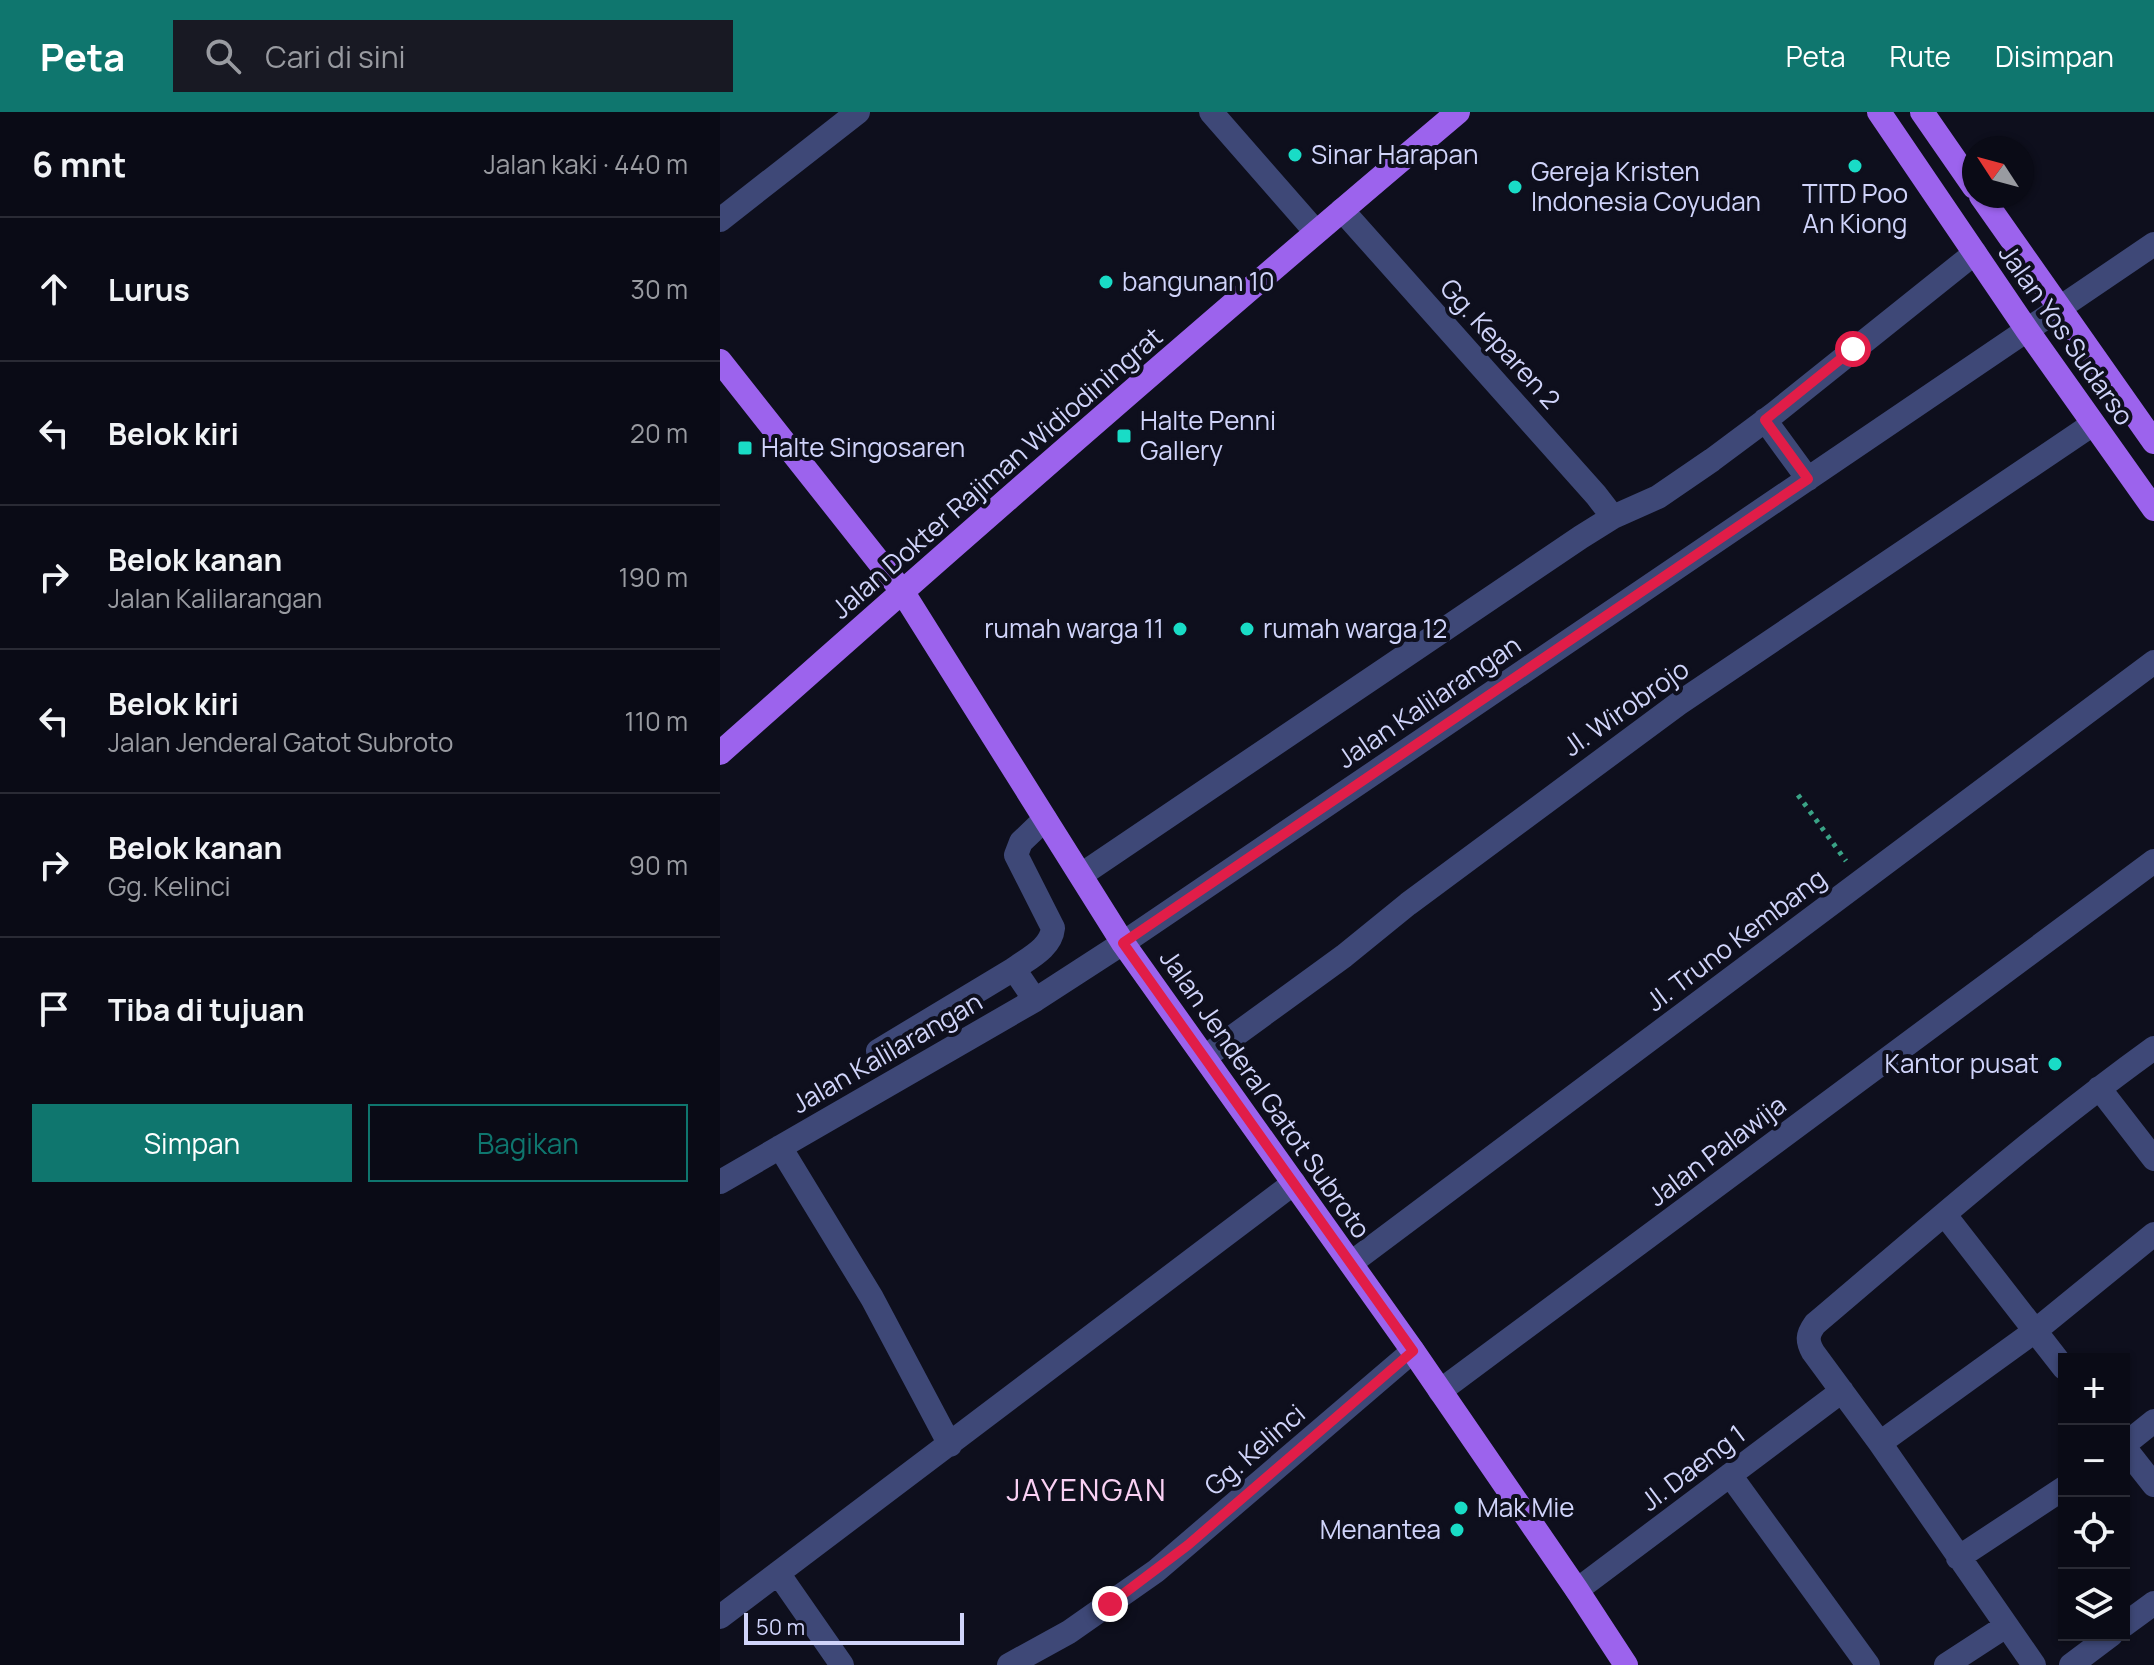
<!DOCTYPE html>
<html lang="id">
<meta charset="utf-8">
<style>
body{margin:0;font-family:Manrope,sans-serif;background:#181923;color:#f1f3f6}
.controls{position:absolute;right:24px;bottom:24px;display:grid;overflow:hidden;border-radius:0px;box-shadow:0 2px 6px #0004}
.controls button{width:72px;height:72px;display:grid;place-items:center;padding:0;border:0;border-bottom:2px solid #2a2b35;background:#0a0b16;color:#f1f3f6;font:40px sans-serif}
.compass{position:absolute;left:1242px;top:24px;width:72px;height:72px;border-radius:50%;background:#0a0b16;box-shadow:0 2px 6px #0004;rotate:306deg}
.scale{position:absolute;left:24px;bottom:20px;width:220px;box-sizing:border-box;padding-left:8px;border:4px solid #d0d4fa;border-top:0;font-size:22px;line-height:28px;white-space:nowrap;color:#d0d4fa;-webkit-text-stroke:6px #0e0f1d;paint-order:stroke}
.stop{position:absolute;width:24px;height:24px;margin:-18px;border:6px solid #e11d48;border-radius:50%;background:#fff}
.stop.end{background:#e11d48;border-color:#fff;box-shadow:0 2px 8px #0008}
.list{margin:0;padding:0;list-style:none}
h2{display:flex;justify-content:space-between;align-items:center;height:104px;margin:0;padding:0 32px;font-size:34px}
h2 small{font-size:26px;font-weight:400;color:#999ba1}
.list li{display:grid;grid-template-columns:52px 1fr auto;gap:24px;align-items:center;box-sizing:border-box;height:144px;padding:0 32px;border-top:2px solid #2a2b35}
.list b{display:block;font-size:30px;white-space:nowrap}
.list p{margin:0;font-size:26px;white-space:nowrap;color:#999ba1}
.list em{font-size:26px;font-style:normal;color:#999ba1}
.actions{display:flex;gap:16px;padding:24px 32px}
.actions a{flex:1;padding:18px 0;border:2px solid #0f766e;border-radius:0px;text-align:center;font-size:28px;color:#0f766e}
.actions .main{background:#0f766e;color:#fff}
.icon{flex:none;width:44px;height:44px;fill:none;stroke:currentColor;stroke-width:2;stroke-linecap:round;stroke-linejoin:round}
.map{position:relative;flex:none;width:1434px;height:1553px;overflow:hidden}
header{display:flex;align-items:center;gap:48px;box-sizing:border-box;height:112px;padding:0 40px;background:#0f766e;color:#fff}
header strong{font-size:38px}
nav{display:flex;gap:44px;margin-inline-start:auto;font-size:28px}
.search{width:560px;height:72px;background:#181923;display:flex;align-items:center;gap:20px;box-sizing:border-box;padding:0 28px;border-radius:0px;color:#999ba1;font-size:30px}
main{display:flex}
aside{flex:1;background:#0a0b16}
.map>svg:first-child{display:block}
</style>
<header>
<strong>Peta</strong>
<div class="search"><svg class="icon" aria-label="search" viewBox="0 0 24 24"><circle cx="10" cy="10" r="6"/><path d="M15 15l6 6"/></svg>Cari di sini</div>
<nav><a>Peta</a><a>Rute</a><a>Disimpan</a></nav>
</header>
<main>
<aside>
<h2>6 mnt<small>Jalan kaki · 440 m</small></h2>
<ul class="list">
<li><svg class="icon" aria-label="ahead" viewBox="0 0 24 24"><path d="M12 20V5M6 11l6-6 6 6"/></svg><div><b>Lurus</b></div><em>30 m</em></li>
<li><svg class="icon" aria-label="left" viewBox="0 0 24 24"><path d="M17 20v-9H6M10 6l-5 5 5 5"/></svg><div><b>Belok kiri</b></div><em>20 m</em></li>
<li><svg class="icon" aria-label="right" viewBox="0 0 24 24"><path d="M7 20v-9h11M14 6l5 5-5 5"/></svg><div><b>Belok kanan</b><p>Jalan Kalilarangan</p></div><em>190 m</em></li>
<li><svg class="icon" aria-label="left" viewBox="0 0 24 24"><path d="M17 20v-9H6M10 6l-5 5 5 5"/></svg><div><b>Belok kiri</b><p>Jalan Jenderal Gatot Subroto</p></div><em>110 m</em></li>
<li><svg class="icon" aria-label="right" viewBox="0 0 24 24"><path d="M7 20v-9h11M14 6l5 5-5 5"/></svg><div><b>Belok kanan</b><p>Gg. Kelinci</p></div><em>90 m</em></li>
<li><svg class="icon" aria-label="arrive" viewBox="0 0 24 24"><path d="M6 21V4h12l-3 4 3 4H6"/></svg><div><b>Tiba di tujuan</b></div></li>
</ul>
<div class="actions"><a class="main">Simpan</a><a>Bagikan</a></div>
</aside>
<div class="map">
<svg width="1434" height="1553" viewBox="0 0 1434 1553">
<rect width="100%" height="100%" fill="#0e0f1d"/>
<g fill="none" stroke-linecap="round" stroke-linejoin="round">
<path stroke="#3aa386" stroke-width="5" stroke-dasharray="4 6" stroke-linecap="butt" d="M1078,683L1126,749"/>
<path stroke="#3e4877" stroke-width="24" d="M491,0L596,120
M622,98L876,383L893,405
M0,108L138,0
M1045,308L1088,367
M361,763L861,425L893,405L938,385L992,348L1055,301L1255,141
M315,888L294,857C309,846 331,836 333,816L296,743L301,730L325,707
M158,939L294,857
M485,945L624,844L688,792L958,592L1373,312
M1379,976L1434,1047
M60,1035L152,1186L230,1333
M0,1070L315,888L403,831L1434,132
M1225,1103L1344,1256
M631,1151L1434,550
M720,1279L1434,749
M1160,1331L1315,1219L1434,1122
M1404,1333L1434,1309
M1404,1335L1434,1373
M1010,1363L1148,1553
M1238,1446L1344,1376
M58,1461L122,1553
M857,1478L1122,1279
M0,1505L574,1071
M1404,1513L1434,1491
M289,1553L349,1520L436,1459L693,1239
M1226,1553L1286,1514
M1314,1553L1160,1331L1093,1240C1087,1229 1087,1223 1095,1212C1206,1118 1316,1021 1434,936
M1351,1553L1391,1523"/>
<path stroke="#9c63ed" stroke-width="24" d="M1159,0L1307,218L1434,397
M1202,0L1254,75
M1261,84L1434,330
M0,249L182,479L403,831L693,1239L857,1478L906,1553
M0,641C243,425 489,210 738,0"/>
</g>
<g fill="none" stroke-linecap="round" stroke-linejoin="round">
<path stroke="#e11d48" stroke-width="10" d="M390,1492L468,1433L693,1239L403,831L1088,367L1045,308L1133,237"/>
</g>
<g fill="#19dcc6" stroke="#0e0f1d" stroke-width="3">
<circle cx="575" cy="43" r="8"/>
<circle cx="1135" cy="54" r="8"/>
<circle cx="795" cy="75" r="8"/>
<circle cx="386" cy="170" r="8"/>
<rect x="396" y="316" width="16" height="16" rx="4"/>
<rect x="17" y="328" width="16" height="16" rx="4"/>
<circle cx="460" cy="517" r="8"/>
<circle cx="527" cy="517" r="8"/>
<circle cx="1335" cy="952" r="8"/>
<circle cx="741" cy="1396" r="8"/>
<circle cx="737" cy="1418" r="8"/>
</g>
<g text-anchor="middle" stroke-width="8" stroke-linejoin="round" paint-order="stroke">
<g font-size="26" fill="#d0d4fa" stroke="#0e0f1d" text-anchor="start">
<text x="591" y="52">Sinar Harapan</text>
<text x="811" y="69">Gereja Kristen<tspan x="811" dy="30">Indonesia Coyudan</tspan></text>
<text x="1135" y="91" text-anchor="middle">TITD Poo<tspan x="1135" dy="30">An Kiong</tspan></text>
<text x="402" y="179">bangunan 10</text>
<text x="420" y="318">Halte Penni<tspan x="420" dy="30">Gallery</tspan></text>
<text x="41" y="345">Halte Singosaren</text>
<text x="444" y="526" text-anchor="end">rumah warga 11</text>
<text x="543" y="526">rumah warga 12</text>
<text x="1319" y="961" text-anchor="end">Kantor pusat</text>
<text x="757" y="1405">Mak Mie</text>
<text x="721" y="1427" text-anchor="end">Menantea</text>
</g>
<g font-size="26" fill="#d0d4fa" stroke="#0e0f1d">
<text transform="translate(1346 223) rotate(55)" y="9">Jalan Yos Sudarso</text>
<text transform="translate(780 232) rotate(48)" y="9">Gg. Keparen 2</text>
<text transform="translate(277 361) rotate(-41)" y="9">Jalan Dokter Rajiman Widiodiningrat</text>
<text transform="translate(709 590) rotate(-34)" y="9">Jalan Kalilarangan</text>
<text transform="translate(906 596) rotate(-35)" y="9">Jl. Wirobrojo</text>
<text transform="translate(1016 828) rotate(-37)" y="9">Jl. Truno Kembang</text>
<text transform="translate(167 941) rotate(-30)" y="9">Jalan Kalilarangan</text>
<text transform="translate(545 982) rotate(55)" y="9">Jalan Jenderal Gatot Subroto</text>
<text transform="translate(997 1039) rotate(-37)" y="9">Jalan Palawija</text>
<text transform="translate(535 1338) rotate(-41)" y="9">Gg. Kelinci</text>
<text transform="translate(973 1356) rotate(-37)" y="9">Jl. Daeng 1</text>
</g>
<g font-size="30" letter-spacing="2" fill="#fad1f4" stroke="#0e0f1d">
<text x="367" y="1389">JAYENGAN</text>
</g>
</g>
</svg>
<div class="controls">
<button>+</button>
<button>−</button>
<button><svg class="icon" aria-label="locate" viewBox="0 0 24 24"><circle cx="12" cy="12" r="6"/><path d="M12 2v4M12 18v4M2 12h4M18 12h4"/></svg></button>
<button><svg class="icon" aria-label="layers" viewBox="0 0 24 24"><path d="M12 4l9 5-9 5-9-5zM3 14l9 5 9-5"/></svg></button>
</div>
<svg class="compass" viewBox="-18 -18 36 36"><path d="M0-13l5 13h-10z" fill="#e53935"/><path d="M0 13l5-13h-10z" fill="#999ba1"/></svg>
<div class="scale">50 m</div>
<div class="stop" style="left:1133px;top:237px"></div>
<div class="stop end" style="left:390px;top:1492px"></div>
</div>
</main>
